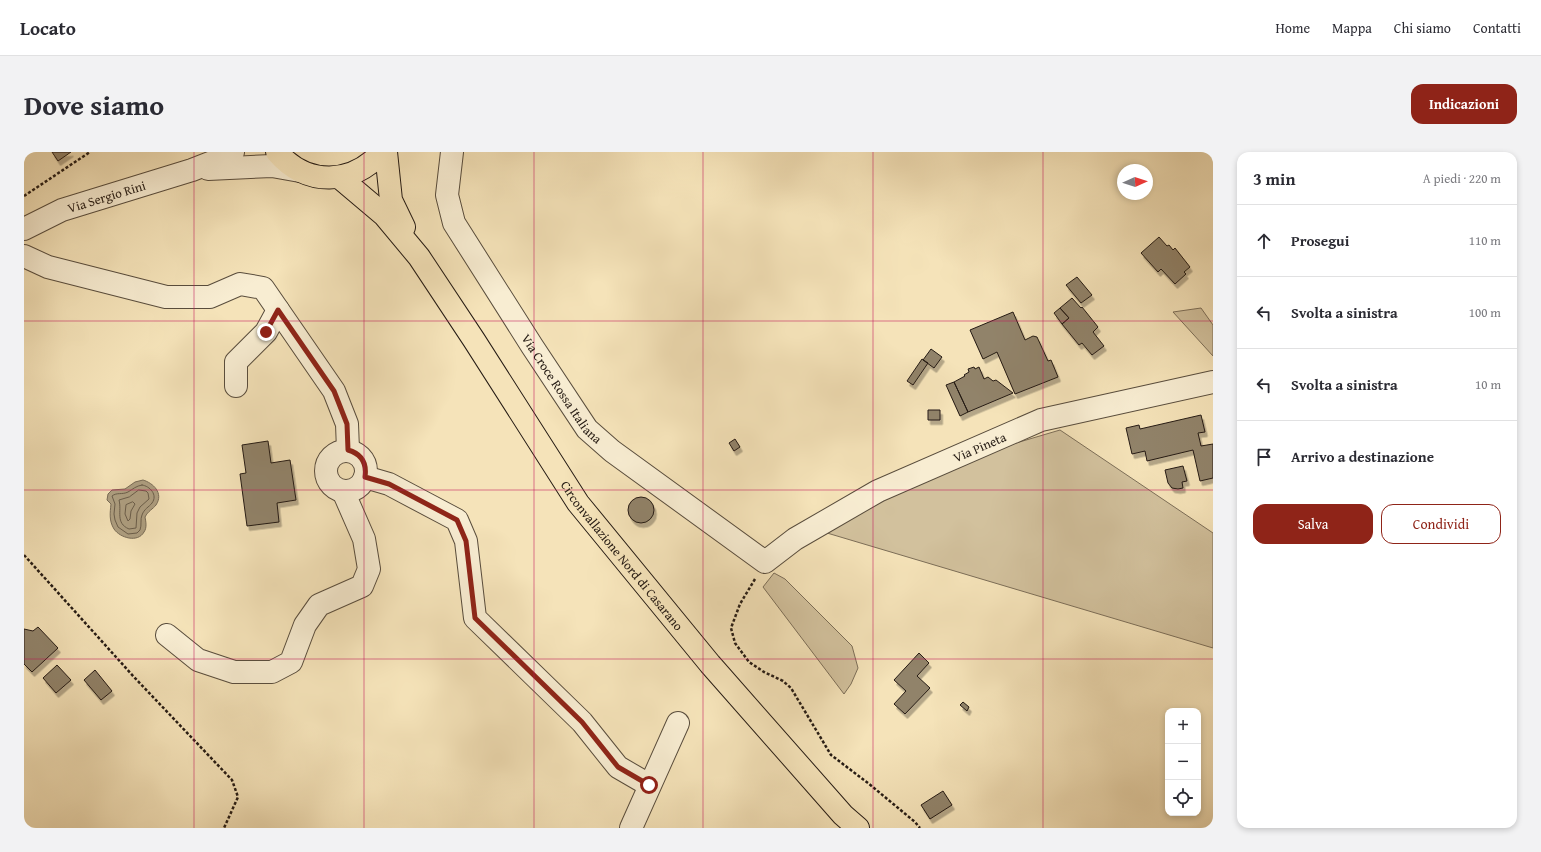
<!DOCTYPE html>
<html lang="it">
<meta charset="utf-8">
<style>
body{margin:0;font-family:"Gentium Book Plus",serif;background:#f2f2f3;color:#2b2b33}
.controls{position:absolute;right:12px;bottom:12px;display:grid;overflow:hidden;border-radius:8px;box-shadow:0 2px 6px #0003}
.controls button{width:36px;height:36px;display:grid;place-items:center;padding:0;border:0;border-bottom:1px solid #e1e1e2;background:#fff;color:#2b2b33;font:20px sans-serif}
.compass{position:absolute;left:1093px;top:12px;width:36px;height:36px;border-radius:50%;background:#fff;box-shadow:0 2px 6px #0003;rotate:87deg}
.stop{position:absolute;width:12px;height:12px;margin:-9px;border:3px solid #8f2418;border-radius:50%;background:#fff}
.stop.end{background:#8f2418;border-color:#fff;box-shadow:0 1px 4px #0008}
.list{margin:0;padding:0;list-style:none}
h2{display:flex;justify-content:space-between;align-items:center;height:52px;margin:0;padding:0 16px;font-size:17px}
h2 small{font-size:13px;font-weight:400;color:#7c7c81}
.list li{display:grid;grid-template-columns:26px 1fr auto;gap:12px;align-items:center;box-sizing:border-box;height:72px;padding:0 16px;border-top:1px solid #e1e1e2}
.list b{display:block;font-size:15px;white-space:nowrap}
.list em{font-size:13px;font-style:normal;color:#7c7c81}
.actions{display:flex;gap:8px;padding:12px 16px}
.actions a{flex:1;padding:9px 0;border:1px solid #8f2418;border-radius:12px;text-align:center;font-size:14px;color:#8f2418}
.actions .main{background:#8f2418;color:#fff}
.icon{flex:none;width:22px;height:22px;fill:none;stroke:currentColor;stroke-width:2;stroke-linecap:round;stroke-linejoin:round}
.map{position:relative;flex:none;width:1189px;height:676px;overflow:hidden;border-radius:12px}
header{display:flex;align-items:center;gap:24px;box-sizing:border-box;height:56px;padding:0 20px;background:#fff;border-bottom:1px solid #e1e1e2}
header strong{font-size:19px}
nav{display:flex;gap:22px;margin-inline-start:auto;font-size:14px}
.intro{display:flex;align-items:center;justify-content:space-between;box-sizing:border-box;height:96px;padding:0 24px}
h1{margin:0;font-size:28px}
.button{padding:10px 18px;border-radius:12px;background:#8f2418;color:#fff;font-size:14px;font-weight:700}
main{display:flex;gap:24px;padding:0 24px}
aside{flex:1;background:#fff;border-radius:12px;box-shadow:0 2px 6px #0003}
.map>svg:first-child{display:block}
</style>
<header>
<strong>Locato</strong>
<nav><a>Home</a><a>Mappa</a><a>Chi siamo</a><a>Contatti</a></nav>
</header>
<div class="intro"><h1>Dove siamo</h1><a class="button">Indicazioni</a></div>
<main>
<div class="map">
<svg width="1189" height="676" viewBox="0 0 1189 676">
<defs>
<filter id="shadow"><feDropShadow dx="2.5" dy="4.5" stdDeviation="0" flood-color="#0004"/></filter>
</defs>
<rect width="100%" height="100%" fill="#f5e3b9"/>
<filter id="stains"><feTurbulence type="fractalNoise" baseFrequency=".005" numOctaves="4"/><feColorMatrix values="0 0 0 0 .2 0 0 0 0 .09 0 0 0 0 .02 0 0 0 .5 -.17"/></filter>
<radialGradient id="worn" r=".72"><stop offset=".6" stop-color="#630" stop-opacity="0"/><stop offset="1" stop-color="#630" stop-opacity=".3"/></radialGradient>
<path fill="#d2c19d" stroke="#7c6e58" d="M1177,156L1189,173V204L1149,160Z
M1036,278L1189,381V496L803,381L844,354L965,299Z
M750,421L761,427L828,494L834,516L827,532L820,542L739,435Z"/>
<path fill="#ae9f81" stroke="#776a55" d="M119,328C129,331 140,341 132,353C129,357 124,359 121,365C122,370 123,376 120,380C114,391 96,386 90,377C85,369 86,361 87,352L83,348L84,342L88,338L101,337L111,330Z"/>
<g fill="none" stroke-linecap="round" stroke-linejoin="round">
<path stroke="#6a5d4a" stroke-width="1" d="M118,333C126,334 134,343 128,351C125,355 120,357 118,363C116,367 118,373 116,378L113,381L104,382L94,375L91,368L90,362L91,352L88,344C93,340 98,343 104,340C109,337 112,334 118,333Z
M115,338L122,339L124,341L125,347L116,355L113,361L112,376L105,377C91,371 98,359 95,348L105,345Z
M109,350L111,352L107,359L106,367L104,369L101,362L102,353Z"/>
</g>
<path fill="#91836a" stroke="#251b14" filter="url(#shadow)" d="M28,0H47L34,9Z
M1135,85L1143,94L1145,93L1149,98L1151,96L1166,115L1160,120L1162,122L1151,132L1137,117L1134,120L1117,101Z
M1053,125L1068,143L1057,151L1042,133Z
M1048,146L1057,156L1058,155L1074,175L1069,180L1080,194L1068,203L1058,191L1055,193L1038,172L1045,166L1036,156Z
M1036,156L1045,166L1038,172L1030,161Z
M989,160L1001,188L1009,184L1013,185L1024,209L1027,208L1034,225L991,242L973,200L959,207L946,178Z
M907,197L918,205L910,216L899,208Z
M898,207L904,211L889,233L883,229Z
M950,215L951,217L955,215L960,227L964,225L969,229L972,228L989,241L944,260L930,230L941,224L940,223L945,220L944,217Z
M930,230L944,260L936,264L922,233Z
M904,258H916V268H904Z
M1177,263L1181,280L1174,281L1177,294L1189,292V326L1176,329L1169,298L1123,309L1121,299L1108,302L1102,276L1115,273L1116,277Z
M711,287L716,295L710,299L705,291Z
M244,289L247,311L266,308L272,348L253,351L255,370L223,374L216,322L222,321L218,293Z
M1159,314L1163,329L1158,330L1159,336L1154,337L1148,336L1144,331L1141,318Z
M604 358a13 13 0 1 1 26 0a13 13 0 1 1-26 0Z
M14,475L34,496L8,520L0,512V477L9,479Z
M895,501L905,511L893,524L906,536L881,562L870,552L882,539L870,528Z
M33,513L47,528L32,541L19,526Z
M71,518L88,539L77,548L60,528Z
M939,550L945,555L943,559L936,553Z
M919,639L928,653L906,667L897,653Z"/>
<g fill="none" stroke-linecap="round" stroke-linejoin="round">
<g stroke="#594d3d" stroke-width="24">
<g id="minor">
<path id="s1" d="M428,0L423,43L430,71L508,194L563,277L588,299L741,410L771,387L854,339L1017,268L1189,230"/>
<path d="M184,17L248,14L276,19"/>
<path id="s2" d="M0,77L38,58L168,18L196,7L209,0"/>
<path d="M0,104L24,115L142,145H186L216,132L239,136L310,239L323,272L324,298"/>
<path d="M212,234V210L242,180L254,158"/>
<circle cx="322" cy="319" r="20"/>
<path d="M341,325L365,332L433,368L442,389L451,466L558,570L594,615L625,633"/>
<path d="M143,483L174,508L210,520H248L267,510L281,473L295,453L338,434L345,417L340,387L319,339"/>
<path d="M607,676L654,571"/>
</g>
</g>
<g stroke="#251b14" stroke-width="24">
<g id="major">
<path d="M253,0C283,35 328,33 358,0"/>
<path d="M362,0L367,48L380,75"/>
<path id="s3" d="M315,25L360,63L395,105L450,188L554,351L686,512L819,663L834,676"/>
</g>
</g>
<path stroke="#251b14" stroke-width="2.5" stroke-dasharray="3 2" stroke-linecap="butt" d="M0,44L66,0
M0,403L110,525L208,628L214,645L200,676
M731,427L716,452L707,476L711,491L725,510L740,520L759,529L767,536L807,603L844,631L891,670L896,676"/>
<use href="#minor" stroke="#f8edd2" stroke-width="22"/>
<use href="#major" stroke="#f5e3b9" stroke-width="22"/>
</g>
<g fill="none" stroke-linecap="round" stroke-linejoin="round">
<path stroke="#8f2418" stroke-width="5" d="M242,180L254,158L310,239L323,272L324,298C338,302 343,311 341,325L365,332L433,368L442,389L451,466L558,570L594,615L625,633"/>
</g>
<path fill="none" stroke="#c2185b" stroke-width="1" stroke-opacity="0.55" d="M170,0V676M340,0V676M510,0V676M679,0V676M849,0V676M1019,0V676M0,169H1189M0,338H1189M0,507H1189"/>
<g text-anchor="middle" stroke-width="3.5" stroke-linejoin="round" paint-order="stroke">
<g font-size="13" fill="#251b14" stroke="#f8edd2">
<text dy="5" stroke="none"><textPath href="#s2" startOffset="89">Via Sergio Rini</textPath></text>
<text dy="5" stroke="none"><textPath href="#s1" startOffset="270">Via Croce Rossa Italiana</textPath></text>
<text dy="5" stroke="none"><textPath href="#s1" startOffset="784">Via Pineta</textPath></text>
<text dy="5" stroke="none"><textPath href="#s3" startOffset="475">Circonvallazione Nord di Casarano</textPath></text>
</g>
</g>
<rect width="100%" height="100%" filter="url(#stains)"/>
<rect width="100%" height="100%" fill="url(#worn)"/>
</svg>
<div class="controls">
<button>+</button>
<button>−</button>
<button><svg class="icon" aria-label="locate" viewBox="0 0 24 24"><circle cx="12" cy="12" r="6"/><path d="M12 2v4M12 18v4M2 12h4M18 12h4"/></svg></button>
</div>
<svg class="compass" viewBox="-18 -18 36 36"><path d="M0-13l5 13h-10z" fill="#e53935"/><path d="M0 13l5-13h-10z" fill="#7c7c81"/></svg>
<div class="stop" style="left:625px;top:633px"></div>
<div class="stop end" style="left:242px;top:180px"></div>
</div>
<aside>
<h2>3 min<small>A piedi · 220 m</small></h2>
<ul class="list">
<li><svg class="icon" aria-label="ahead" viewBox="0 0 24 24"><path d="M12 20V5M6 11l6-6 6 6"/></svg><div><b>Prosegui</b></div><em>110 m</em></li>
<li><svg class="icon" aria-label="left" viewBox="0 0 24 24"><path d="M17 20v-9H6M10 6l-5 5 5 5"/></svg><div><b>Svolta a sinistra</b></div><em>100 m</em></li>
<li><svg class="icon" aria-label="left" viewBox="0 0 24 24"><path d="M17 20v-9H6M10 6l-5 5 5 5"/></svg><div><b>Svolta a sinistra</b></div><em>10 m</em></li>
<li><svg class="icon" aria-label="arrive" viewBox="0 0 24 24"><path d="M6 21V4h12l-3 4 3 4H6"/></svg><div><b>Arrivo a destinazione</b></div></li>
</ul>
<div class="actions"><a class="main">Salva</a><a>Condividi</a></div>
</aside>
</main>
